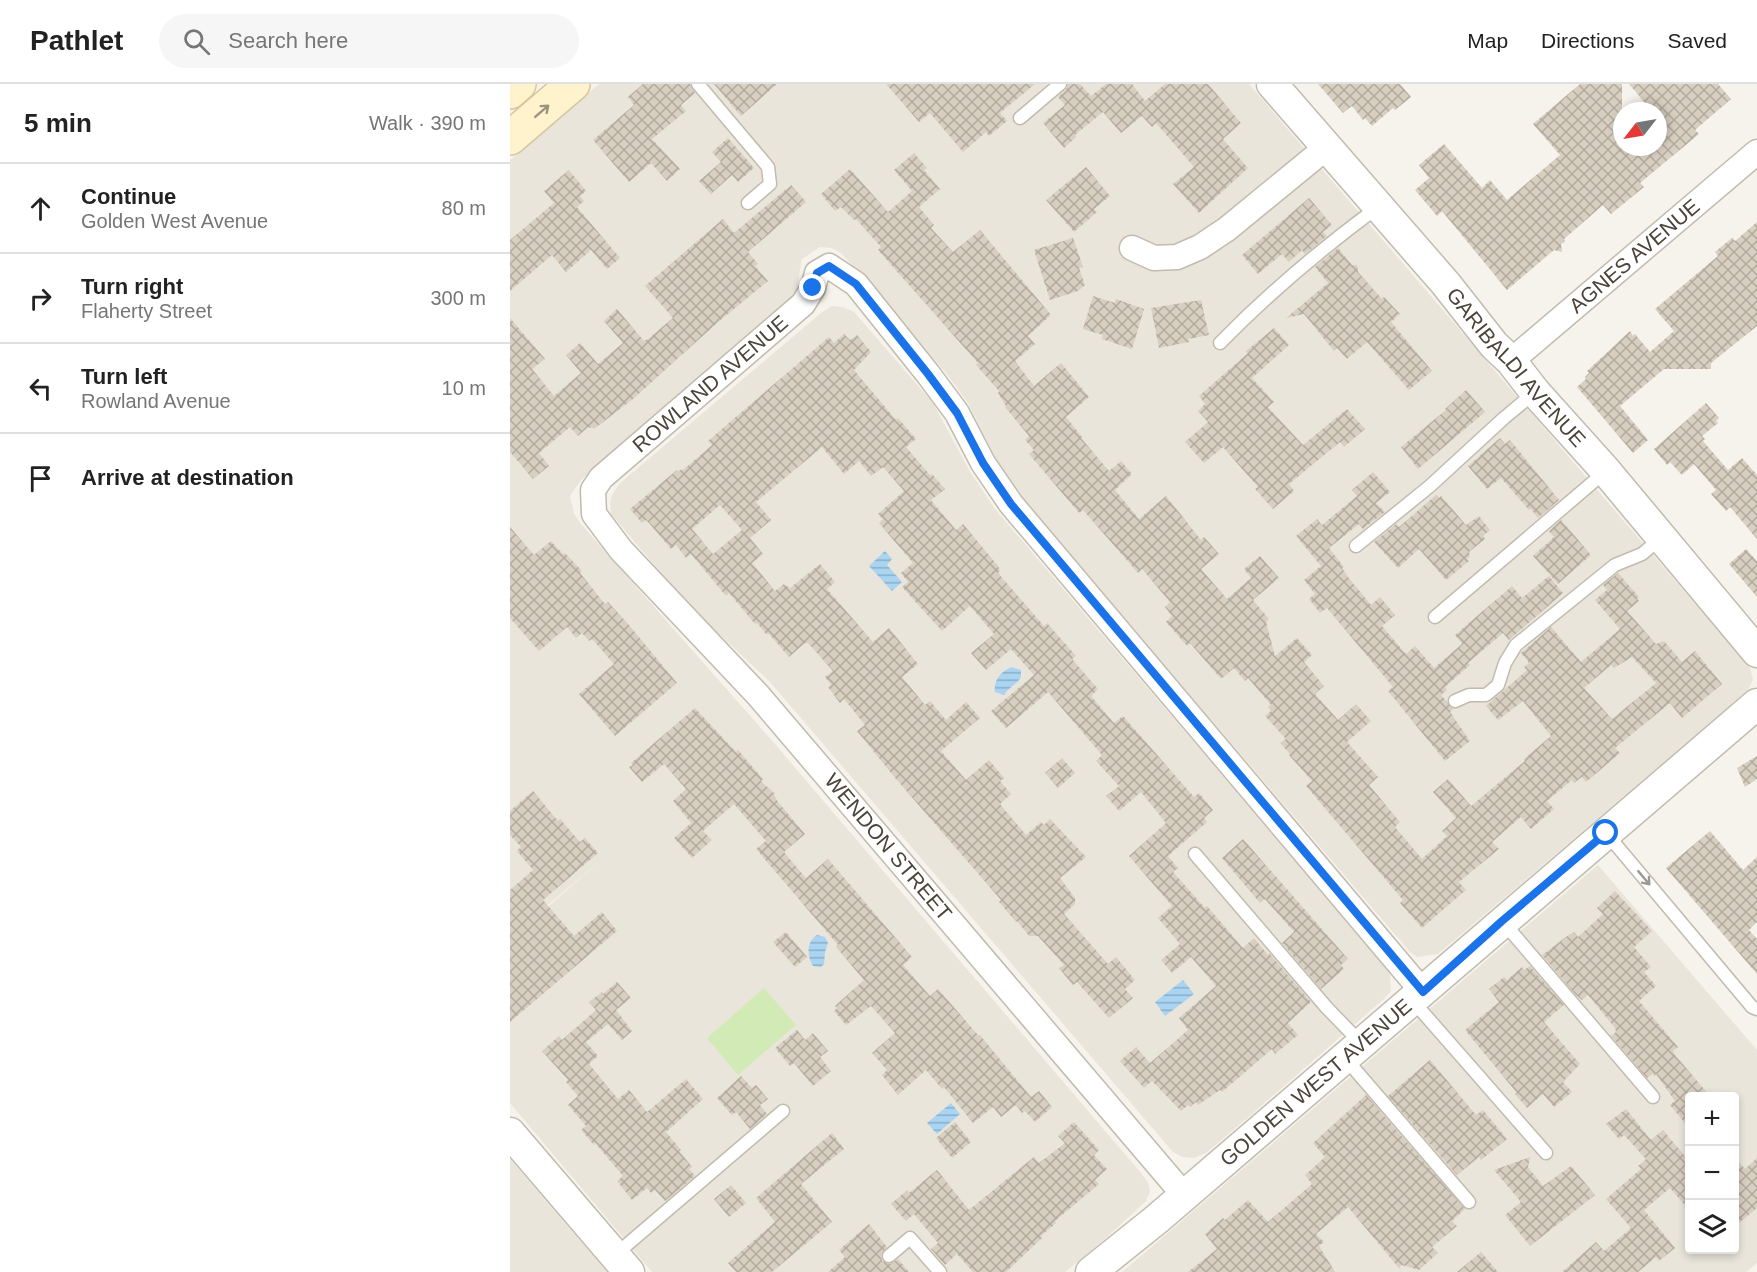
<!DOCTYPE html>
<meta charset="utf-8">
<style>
body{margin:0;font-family:Arial,sans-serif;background:#f6f6f6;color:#222}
.controls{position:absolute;right:18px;bottom:18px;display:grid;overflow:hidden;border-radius:6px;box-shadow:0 3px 9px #0003}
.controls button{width:54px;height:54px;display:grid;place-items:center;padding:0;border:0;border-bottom:2px solid #e0e0e0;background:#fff;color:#222;font:30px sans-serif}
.compass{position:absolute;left:1103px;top:18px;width:54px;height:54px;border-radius:50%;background:#fff;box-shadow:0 3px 9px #0003;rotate:239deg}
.stop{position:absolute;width:18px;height:18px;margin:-14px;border:4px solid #1a73e8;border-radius:50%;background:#fff}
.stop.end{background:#1a73e8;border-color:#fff;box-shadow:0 2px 6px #0008}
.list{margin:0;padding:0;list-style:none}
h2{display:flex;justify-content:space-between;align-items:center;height:78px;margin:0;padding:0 24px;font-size:26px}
h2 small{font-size:20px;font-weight:400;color:#767676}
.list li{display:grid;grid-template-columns:39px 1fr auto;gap:18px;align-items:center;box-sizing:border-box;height:90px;padding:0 24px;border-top:2px solid #e0e0e0}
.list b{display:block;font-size:22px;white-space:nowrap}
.list p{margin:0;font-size:20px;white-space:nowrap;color:#767676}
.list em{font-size:20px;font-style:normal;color:#767676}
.icon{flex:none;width:33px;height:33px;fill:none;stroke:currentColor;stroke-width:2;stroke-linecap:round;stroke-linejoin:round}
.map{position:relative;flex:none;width:1247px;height:1188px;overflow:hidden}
header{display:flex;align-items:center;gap:36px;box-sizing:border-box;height:84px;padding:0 30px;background:#fff;border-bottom:2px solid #e0e0e0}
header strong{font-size:28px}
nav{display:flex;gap:33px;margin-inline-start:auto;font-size:21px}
.search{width:420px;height:54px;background:#f6f6f6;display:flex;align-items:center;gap:15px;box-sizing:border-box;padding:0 21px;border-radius:33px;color:#767676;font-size:22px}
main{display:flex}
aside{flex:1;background:#fff}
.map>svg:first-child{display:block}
</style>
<header>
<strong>Pathlet</strong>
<div class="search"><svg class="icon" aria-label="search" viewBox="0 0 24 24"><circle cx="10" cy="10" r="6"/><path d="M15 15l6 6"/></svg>Search here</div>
<nav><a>Map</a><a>Directions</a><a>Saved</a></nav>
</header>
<main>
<aside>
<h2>5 min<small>Walk · 390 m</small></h2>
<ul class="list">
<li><svg class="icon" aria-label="ahead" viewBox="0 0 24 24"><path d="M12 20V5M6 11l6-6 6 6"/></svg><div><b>Continue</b><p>Golden West Avenue</p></div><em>80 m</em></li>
<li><svg class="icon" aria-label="right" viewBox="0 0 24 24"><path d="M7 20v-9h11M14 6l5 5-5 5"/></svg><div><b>Turn right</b><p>Flaherty Street</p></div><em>300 m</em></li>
<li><svg class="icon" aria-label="left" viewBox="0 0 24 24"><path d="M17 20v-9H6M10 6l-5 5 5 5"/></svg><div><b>Turn left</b><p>Rowland Avenue</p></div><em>10 m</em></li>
<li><svg class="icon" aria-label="arrive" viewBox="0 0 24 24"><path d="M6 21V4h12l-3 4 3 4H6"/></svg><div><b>Arrive at destination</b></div></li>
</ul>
</aside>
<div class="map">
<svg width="1247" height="1188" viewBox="0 0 1247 1188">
<defs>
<pattern id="water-rules" width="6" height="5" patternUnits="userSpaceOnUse" patternTransform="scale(1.5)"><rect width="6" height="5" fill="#a9d4f2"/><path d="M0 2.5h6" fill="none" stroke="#8caec5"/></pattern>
<pattern id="building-cross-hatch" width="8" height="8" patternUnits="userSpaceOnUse" patternTransform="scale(1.5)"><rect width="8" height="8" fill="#d8cfc1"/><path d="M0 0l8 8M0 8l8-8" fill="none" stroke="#b1aa9e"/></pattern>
</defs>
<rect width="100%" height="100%" fill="#f6f3ec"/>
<path fill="#eae5da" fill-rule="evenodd" d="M89,0H739L1240,584L1243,596L1237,608L928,870L907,873L900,868L499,400L458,319L436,289L332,170L322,164L310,163L292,175L286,206L279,220L72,395L60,412L64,430L71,440L258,652L631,1089L638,1099L640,1107L636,1117L594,1156L555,1188H142L0,1019V856L90,777L0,853V76Z
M322,222L333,223L344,228L423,319L461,389L485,425L880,888L881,907L875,914L735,1036L696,1069L684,1074L673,1073L663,1068L260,598L179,522L101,430L100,420L102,411L109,400L311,229Z
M1088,781L1247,966V1179L1236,1188H612ZM1180,1012H1224V1166H1180Z
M0,1075L97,1188H0Z"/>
<path fill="#d2eab5" d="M254,904L286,941L228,991L197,954Z"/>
<path fill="url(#water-rules)" d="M375,467L382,475L377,481L392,498L382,507L359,482Z
M501,583L511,586V593C507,600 499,603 494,611L485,608C483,596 491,588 501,583Z
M307,851L315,853L318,859L315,868L314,880L311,883L303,882C297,872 296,858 307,851Z
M673,896L684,910L655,932L645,918Z
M441,1019L450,1030L427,1050L417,1039Z"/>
<path fill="url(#building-cross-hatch)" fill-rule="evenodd" d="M133,0H180L185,9L171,21L176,27L142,55L170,85L157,97L141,79L119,98L83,56L124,21L118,13Z
M204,0H267L231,32Z
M376,0H525L490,29L497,37L479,52L476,48L453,68L420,29L409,38Z
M558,0H570L581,12L596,0H622L635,17L655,0H698L731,39L713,55L738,84L689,129L663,100L684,83L646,39L642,43L632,32L611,49L593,28L565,51L566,53L554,64L533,39L555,21L548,13L556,6Z
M808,0H890L901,13L885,26L883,24L862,42L855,34L853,36L842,22L833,29Z
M1070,0H1112V63H1148V27H1142L1119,0H1208L1221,15L1185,46L1189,50L1130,99L1134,103L1101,130L1093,121L1054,155L1055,157L1051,160L1052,168L1044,166L997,206L932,127L927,132L905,106L919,94L909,81L934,60L972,104L980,96L997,116L1050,71L1023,40Z
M218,54L244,84L228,98L222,91L201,110L189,97L211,78L202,68Z
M404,69L417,84L414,86L430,105L409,123L424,141L421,144L443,168L470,146L541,231L518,252L525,260L505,277L524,302L551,279L579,313L556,333L572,353L571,354L599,387L611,377L622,390L605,406L629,435L656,412L691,456L694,453L709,470L691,485L717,515L741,494L734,485L750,472L769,494L743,516L759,535L756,538L765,572L787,554L802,571L794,578L814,602L805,610L828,636L846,620L861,637L837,658L868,693L859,701L890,738L885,743L912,775L937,752L932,747L946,734L923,708L938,695L961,722L1015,677L1014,675L1041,652L1013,617L988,636L976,622L1017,586L1014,583L1019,579L1011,569L1041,543L1071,578L1110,545L1085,516L1097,506L1093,501L1108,489L1129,513L1127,515L1129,517L1117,527L1146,560L1154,557L1172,578L1185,567L1212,600L1172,634L1160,619L1105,664L1110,669L1076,698L1072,693L1064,699L1062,696L1037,717L1044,725L1021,745L1011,733L982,758L989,765L949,798L956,806L912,844L890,819L893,816L796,702L802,697L779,671L780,670L770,659L776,655L755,632L761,627L758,623L761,621L738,594L735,597L724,584L711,595L680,559L677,562L656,538L662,532L655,523L660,518L632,485L628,489L573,426L569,429L519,370L524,366L515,356L519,352L495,323L496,322L488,309L489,307L466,281L468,279L368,166L371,163L346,135L344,136L331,123L325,127L311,110L340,85L378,128L402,107L384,86ZM1122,573L1146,599L1102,635L1074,604L1101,581L1104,584Z
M576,83L600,112L584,125L587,128L564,148L536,116Z
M59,86L76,107L70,112L74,117L67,123L110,174L97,185L81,166L56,188L42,171L0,207V156L44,119L34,107Z
M281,101L296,118L238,168L248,180L245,182L258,197L207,239L123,315L84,345L82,343L80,344L78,343L68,352L60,343L29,369L39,382L23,395L0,368V234L35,275L22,285L44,312L71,289L56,271L70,259L88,280L113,259L94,237L107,225L134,257L138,255L163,234L135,202L213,135L224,149Z
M799,114L822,141L813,148L817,152L795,170L792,166L779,178L772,170L748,190L732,171Z
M1247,138V242L1201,279V285H1154L1110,322L1138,356L1123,369L1067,303L1076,295L1075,293L1079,289L1077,287L1120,247L1123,252L1125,250L1140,268L1164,247L1145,225L1208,172L1205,168L1222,154L1225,157Z
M563,154L573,183L569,184L575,201L568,207L540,216L524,166Z
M828,164L842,181H847L848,188L872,215L874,213L890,230L881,238L922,287L899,306L857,258L837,275L827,264L824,267L794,230L776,234L818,199L805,183Z
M583,212L605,219L606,215L634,225L622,265L592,255L593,251L573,245Z
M691,216L699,251L678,255L679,258L649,264L641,224Z
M764,244L779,261L742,294L764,318L758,323L793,361L837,325L855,345L834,363L830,358L779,400L784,407L763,425L745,405L748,403L713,363L694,379L675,358L698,338L688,327L695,320L689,312L738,269L736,267Z
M334,250L340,256L347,251L361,268L344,286L386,336L388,334L406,355L396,363L420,391L422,390L435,405L421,416L446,446L453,440L488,482L490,487L488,489L534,542L537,539L566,572L562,575L588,605L581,612L604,639L613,632L684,713L689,709L703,726L694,734L697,738L658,772L668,784L663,788L695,824L697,822L733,864L744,854L758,871L759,869L801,918L778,939L788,951L765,970L762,965L712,1008L710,1006L688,1021L686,1018L680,1023L678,1021L671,1027L642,997L634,1004L610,977L626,963L640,979L678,946L669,934L706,902L681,873L662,889L651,876L670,860L648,834L662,822L619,772L656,739L631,708L609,727L596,712L609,702L586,677L592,671L538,608L496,644L481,627L524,591L501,565L476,586L461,569L484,550L460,522L432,547L392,503L398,498L391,489L403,479L369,439L373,435L368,430L394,407L373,383L361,392L349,377L334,390L312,363L246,418L261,436L240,454L253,470L242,479L265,507L274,500L280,504L310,480L325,498L317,505L363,558L379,544L408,580L392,593L415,621L420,617L436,636L456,618L470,634L431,667L456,696L479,676L494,694L490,697L501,710L490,720L516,751L531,738L534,741L540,735L576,773L550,794L565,814V820L554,830L598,880L606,873L625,896L615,905L623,914L599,934L567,898L563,901L549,884L554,881L528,852H519L507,837L506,838L489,818L491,816L386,695L347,647L355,641L334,615L330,619L318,603L321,601L315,593L323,587L298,559H295L279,573L259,550H256L247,539L245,540L219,509L216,512L181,470L176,474L166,461L161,465L139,439L136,436L132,439L120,425L167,386L169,387L172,385L173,386L202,361L198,357L319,253L324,259ZM210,421L232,446L203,470L182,445Z
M956,306L975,328L908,385L891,363L936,326L935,325Z
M1196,319L1209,334L1206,337L1208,339L1192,352L1195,355L1193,357L1218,386L1232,374L1247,391V455L1220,423L1216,427L1201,410L1206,406L1184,380L1172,391L1160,378L1157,381L1144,365Z
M990,354L995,360L1000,356L1049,416L1028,434L1021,425L1019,426L991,394L977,405L958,382Z
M863,388L880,408L866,419L875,428L853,445L849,440L819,464L834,483L832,484L838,493L861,521L870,513L885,531L872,542L896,570L905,562L924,584L952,560L945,551L1002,502L1012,514L1039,492L1053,509L999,556L993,549L958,579L960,581L935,603L937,606L931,611L943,625L940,628L960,657L935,677L878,607L883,603L817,524L810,529L799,515L805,510L794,496L811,482L786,452L807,435L812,441L847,412L842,406Z
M926,411L929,414L931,412L956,441L969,432L980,446L973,452L975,455L959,468L960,472L957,475L959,477L936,496L909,465L888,484L864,458L886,440L889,443Z
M1051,436L1081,471L1048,500L1023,472L1044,453L1039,447Z
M0,443L24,471L41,457L53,470L55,469L72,487L70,489L95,520L98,518L119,541L167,599L105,652L69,610L104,580L82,555L79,557L72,549L66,554L57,543L29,567L0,534Z
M1236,465L1247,477V513L1219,480Z
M185,624L226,668L228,666L253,695L251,697L265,710L264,711L268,718L295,750L274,768L294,792L296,794L318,775L402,873L393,881L420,912L428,905L468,951H470L521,1013L529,1007L542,1023L525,1038L515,1027L512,1029L506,1021L491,1033L483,1023L463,1039L434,1003L432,1005L416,986L388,1011L372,991L377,986L362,969L385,949L361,922L336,941L324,927L327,924L325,922L354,896L326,863L328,861L246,765L256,757L224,720L193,747L202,756L182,774L164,754L181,739L163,717L176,705L154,680L132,698L119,683L123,681L121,679Z
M1247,672V695L1235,703L1227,684Z
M552,674L565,689L548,704L535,689Z
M23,707L48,737L50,735L70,758L75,754L88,769L33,816L64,852L92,828L107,847L0,938V806L23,786L7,767L11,763L0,751V727Z
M1200,747L1233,786L1247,773V838L1239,846L1247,855V890L1156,784Z
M733,755L838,875L831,881L834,885L811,905L772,859L784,848L755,815L750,819L712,774Z
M1105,807L1142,847L1124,863L1141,883L1134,888L1146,902L1129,917L1168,963L1163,967L1165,971L1200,1012H1179V1044L1160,1021L1165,1017L1146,990L1144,992L1143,990L1137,994L1101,952L1106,948L1105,944L1078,911L1072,916L1066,911L1032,871L1060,850L1064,848L1068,853L1093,830L1087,824Z
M276,848L297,873L285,883L263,858Z
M1020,882L1054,921L1034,938L1070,980L1053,998L1062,1008L1044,1023L1033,1010L1017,1024L1005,1010L1007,1009L955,946L989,918L979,905L994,893L997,896L1012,883L1014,886Z
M107,898L121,914L106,926L122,947L112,956L91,932L98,940L76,958L88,972L79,980L108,1015L119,1006L137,1028L176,995L193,1015L156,1048L171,1066L169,1067L182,1083L179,1085L185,1092L155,1117L145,1106L141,1109L137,1104L122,1116L107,1097L113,1092L85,1059L84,1061L71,1046L76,1042L58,1021L68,1012L56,998L58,996L32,967L49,952L52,956L86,926L79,918L92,908L93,910Z
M287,946L295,956L303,949L318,967L310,973L321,987L303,1002L284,979L280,982L265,964Z
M920,976L966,1031L973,1026L997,1055L971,1076L969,1073L947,1091L878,1012Z
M231,992L242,1004L246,1001L258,1015L250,1021L257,1030L240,1045L226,1028L222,1031L207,1014Z
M856,1011L955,1125L942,1137L947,1142L922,1163L928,1169L909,1186L892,1181L889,1184L838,1123L806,1150L814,1158L809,1162L825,1188H678L707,1165L695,1150L713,1134L715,1136L738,1116L758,1138L802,1100L795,1091L815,1073L803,1059Z
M1116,1025L1141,1056L1153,1046L1179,1077V1126L1160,1104L1134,1126L1165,1164L1149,1177L1146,1173L1128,1188H1052L1086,1158L1094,1167L1121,1144L1096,1115L1131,1085L1128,1082L1136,1075L1114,1051L1109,1055L1096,1040Z
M445,1038L461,1058L442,1074L426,1054Z
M564,1038L589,1066L584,1071L597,1085L585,1096L589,1100L545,1137L546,1139L531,1152L532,1154L496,1188H463L447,1170L435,1181L421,1165L428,1159L404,1130L396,1137L381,1120L397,1106L399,1109L427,1086L459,1126L524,1073L529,1079L555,1059L548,1052Z
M322,1049L334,1065L291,1100L322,1138L262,1188H226L218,1179L265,1138L246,1114Z
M1020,1073L1018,1083L1033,1102L1061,1082L1085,1111L1020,1162L995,1131L1011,1118L984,1086Z
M1224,1073L1235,1085L1247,1074V1124L1224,1143Z
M221,1101L236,1119L219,1133L204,1115Z
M359,1140L377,1163L371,1170L372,1177L380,1180L388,1175L399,1188H318L335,1173L329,1166Z
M971,1168L988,1188H947Z"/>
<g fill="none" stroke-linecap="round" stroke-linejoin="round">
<g stroke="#c2bbae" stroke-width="15">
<path id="service" d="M188,0L258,83L260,100L238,119
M510,34L550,0
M710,259C759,209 811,165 868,123
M846,462L920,402L994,334L1024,309
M925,533L1096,387
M945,617L959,611H976L988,601L995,579L1006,561L1105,481L1132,470L1151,454
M1096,749L1242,923L1247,925
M685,770L817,924L851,959
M993,838L1143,1013
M902,916L1036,1069
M835,974L959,1118
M105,1171L273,1027
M379,1172L400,1154L430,1188"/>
</g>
<g stroke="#c2bbae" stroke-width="27">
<g id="minor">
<path d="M622,164L644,174L667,173L690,163L717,145L817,63"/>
<path id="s1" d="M1001,277L1247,68"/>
<path id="s2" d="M674,1111L248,611L111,466L84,430L83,406L91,394L293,220L303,204L307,189L319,182L346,200L418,290L447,329L473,379L501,420L913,908"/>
</g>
</g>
<g stroke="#c2bbae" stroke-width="33">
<g id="tertiary">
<path id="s3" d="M762,0L936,200L984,261L1001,277L1025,308L1096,387L1247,568"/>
<path d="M0,1049L119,1188"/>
<path id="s4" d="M581,1188L647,1135L1247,620"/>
</g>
</g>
<g stroke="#d6c79b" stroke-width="36">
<path id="secondary" d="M0,8L9,0
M0,54L63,0"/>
</g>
<use href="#service" stroke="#fff" stroke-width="12"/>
<use href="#minor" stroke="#fff" stroke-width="24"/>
<use href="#tertiary" stroke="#fff" stroke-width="30"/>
<use href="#secondary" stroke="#fff3cd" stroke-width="33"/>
</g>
<defs><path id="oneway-shaft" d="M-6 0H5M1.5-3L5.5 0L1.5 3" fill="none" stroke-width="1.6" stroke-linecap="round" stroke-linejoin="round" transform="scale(1.5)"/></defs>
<use stroke="#9c937c" href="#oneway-shaft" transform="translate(32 27) rotate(-41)"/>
<use stroke="#9c9892" href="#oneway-shaft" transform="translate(1134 794) rotate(50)"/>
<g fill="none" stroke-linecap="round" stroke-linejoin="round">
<path stroke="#1a73e8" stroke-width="8" d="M303,204L307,189L319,182L346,200L418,290L447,329L473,379L501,420L913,908L992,837L1096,749"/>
</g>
<g text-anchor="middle" stroke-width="4.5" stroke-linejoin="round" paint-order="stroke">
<g font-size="21" fill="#4b4439" stroke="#fff">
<text dy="7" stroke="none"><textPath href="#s1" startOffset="162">AGNES AVENUE</textPath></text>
<text dy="7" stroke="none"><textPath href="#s3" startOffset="374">GARIBALDI AVENUE</textPath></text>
<text dy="7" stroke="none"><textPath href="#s2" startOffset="1084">ROWLAND AVENUE</textPath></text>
<text transform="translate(378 763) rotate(50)" y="7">WENDON STREET</text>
<text dy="7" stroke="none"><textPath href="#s4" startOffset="294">GOLDEN WEST AVENUE</textPath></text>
</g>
</g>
</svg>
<div class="controls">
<button>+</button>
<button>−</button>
<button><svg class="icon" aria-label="layers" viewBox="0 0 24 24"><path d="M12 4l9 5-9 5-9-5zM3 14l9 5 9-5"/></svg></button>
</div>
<svg class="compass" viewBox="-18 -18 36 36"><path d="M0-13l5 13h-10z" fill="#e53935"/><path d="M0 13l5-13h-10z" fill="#767676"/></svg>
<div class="stop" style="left:1096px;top:749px"></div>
<div class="stop end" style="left:303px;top:204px"></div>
</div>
</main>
